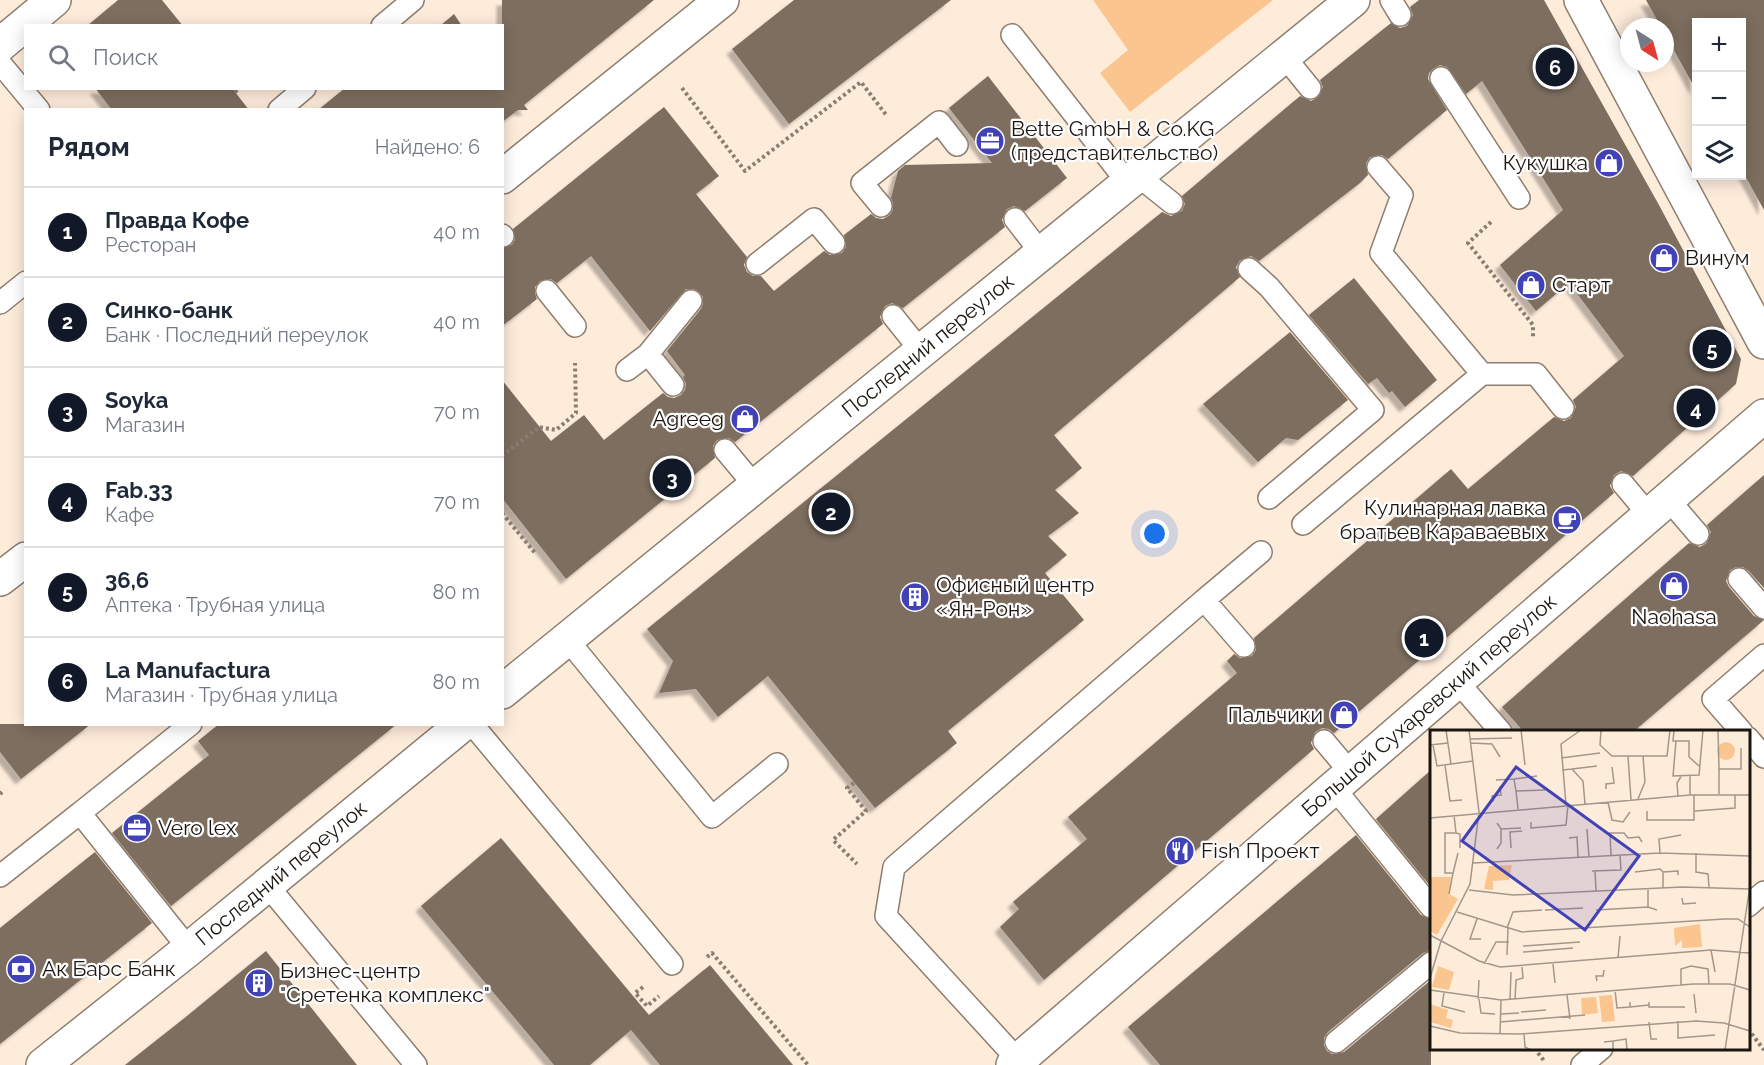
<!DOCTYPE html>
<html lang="ru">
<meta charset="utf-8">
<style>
body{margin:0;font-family:Raleway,sans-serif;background:#f2f2f3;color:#1f2937}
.controls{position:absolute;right:18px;top:18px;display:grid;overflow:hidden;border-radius:0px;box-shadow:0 3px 15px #0003}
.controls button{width:54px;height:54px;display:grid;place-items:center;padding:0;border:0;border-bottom:2px solid #e0e1e3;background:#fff;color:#1f2937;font:30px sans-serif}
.compass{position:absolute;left:1620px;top:18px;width:54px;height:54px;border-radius:50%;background:#fff;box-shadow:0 3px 15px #0003;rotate:144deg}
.you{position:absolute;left:1155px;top:534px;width:21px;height:21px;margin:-15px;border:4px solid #fff;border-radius:50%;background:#1a73e8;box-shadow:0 0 0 9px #1a73e833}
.badge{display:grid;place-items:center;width:39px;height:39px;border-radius:50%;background:#111827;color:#fff;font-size:20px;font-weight:700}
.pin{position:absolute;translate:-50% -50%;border:3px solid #fff;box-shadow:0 2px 6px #0006}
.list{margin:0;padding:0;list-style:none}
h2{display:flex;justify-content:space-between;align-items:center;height:78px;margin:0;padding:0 24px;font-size:26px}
h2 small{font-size:20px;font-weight:400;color:#747a83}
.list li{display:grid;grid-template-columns:39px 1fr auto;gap:18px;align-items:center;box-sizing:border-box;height:90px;padding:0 24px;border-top:2px solid #e0e1e3}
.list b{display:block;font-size:22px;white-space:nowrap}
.list p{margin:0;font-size:20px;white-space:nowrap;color:#747a83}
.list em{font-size:20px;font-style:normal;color:#747a83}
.icon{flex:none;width:33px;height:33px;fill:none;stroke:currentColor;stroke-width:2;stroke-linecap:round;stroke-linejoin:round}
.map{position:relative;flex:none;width:1764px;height:1065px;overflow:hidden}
.search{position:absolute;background:#fff;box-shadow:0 3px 15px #0003;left:24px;top:24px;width:480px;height:66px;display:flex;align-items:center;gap:15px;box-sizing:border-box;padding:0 21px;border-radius:0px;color:#747a83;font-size:22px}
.panel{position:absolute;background:#fff;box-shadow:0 3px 15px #0003;left:24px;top:108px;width:480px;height:618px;border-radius:0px}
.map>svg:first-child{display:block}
</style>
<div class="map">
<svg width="1764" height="1065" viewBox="0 0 1764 1065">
<defs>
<filter id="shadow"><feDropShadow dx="-5.5" dy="5.5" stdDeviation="1.5" flood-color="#0004"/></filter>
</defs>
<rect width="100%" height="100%" fill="#feecdb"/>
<path fill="#fbc58f" d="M1093,0H1273L1130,112L1100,73L1128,50Z"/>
<path fill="#7d6e5f" filter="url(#shadow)" d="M118,0H162L183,26H87Z
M502,0H654L524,105L528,110H518L502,122V110H318L345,88H502Z
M794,0H951L789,124L732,49Z
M1419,0H1544L1659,205L1741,359L1736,384L1633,476L1621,471L1614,475L1610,486L1614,493L1444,640L1431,625V650L1334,733L1329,729L1322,728L1315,732L1311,743L1314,749L1044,980L1000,927L1019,909L1013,902L1087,839L1068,817L1237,673L1227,661L1234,654L1240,658L1252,656L1256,650L1254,638L1451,469L1468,489L1554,417L1564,421L1571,418L1576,407L1573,400L1624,356L1569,283L1536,311L1500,265L1563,210L1482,81L1466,94L1447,67L1440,65L1434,68L1429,73L1428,79L1447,110L1388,159L1382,155L1370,157L1366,163L1368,175L1360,183L1259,261L1251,256L1240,260L1236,267L1240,277L1054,435L1082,468L1055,490L1079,513L1048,536L1067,555L1045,573L1084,620L948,731L957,743L875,808L768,676L718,717L696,689L659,693L673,661L647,629L1162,212L1171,216L1182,211L1185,204L1182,196L1300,96L1311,101L1318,97L1323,87L1320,80L1391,23L1400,28L1407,26L1413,15L1410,7Z
M1646,0H1764V210L1742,170V22H1696V90L1665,34V27H1661Z
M454,14L462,26H440Z
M988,76L1067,178L1025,211L1014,206L1007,209L1002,220L1005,227L903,308L892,303L885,306L880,317L883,324L735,442L729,438L717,440L713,446L715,458L566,579L502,498V380L551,441L584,415L604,440L663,393L668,397L674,398L681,395L685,390L686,384L683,377L685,375L667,351L701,309L703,304V297L699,292L694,289H686L650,331L591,256L557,283L551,279L540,281L535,287V293L537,299L502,326V248L512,245L515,240L513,229L664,107L719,176L696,194L747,257L744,265L747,272L753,276H761L774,291L824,251L830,255L842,253L846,247L844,235L871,214L876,218L883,219L890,215L893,210V203L891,198L898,171L905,165L992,163L949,108Z
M95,88H232L249,110H112Z
M1354,278L1437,380L1405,407L1392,391L1389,393L1377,378L1368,384L1309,315Z
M1290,332L1348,400L1298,440L1286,438L1258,462L1203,404Z
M1764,475V588L1749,571L1743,567H1736L1730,570L1726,581L1729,587L1754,616L1764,620L1633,732H1524L1502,707L1689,543L1700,547L1707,543L1711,532L1707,525Z
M0,724H91L21,779L0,752Z
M219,724H397L171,906L112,833L209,755L198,741Z
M1431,770V887L1376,819Z
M1356,835L1421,915L1431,919V951L1423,953L1328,1032L1324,1038V1045L1327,1051L1332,1054L1344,1052L1431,980V1065H1160L1128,1027Z
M501,838L649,1015L710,965L793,1065H660L631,1030L590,1065H554L421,906Z
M95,852L152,923L0,1044V928Z
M266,951L357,1065H125L187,1016Z"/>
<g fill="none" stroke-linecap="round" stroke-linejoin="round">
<g stroke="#8e7e6f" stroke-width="24">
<path id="service" d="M1391,0L1400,15
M382,26L413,0
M1012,35L1128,183
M1284,56L1310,88
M0,63L39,110
M1441,78L1519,198
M279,110L305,88
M1378,167L1402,195L1381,253L1482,374
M1137,175L1172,203
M881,206L862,183L939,122L957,145
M1015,219L1041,253
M502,235L503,236
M757,264L814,219L834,243
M1249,269L1269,287L1373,410L1269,498
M547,291L575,326
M0,303L26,282
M893,316L921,351
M648,354L673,385
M627,370L648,354L691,301
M725,450L755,486
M1623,484L1649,515
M1668,499L1698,534
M1303,524L1482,374H1536L1563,408
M1739,579L1764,608
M1204,600L1261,552
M567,639L712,817L777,764
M1457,681L1501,732
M472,724L672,964
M1742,732L1713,699L1764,655
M1748,738L1764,757
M1324,741L1351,773
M1334,788L1431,907
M0,876L80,813
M267,885L416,1065
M1748,906L1764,892
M189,949L80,813L191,724
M1336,1042L1431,963
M1018,1060L886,916L894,867L1204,600L1244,646
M1582,1065L1602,1048"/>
</g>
<g stroke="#8e7e6f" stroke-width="36">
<g id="minor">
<path d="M0,45L54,0"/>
<path d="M502,177L722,0"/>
<path d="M0,579L26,559"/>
<path id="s1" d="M502,692L1353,0"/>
<path id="s2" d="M43,1065L189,949L463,724"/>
<path id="s3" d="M1013,1065L1764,416"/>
</g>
</g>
<g stroke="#8e7e6f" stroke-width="36">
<path id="tertiary" d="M1581,0L1764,342"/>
</g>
<path stroke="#8a7e73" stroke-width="4" stroke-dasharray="3 3" stroke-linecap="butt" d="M682,88L745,171L861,82L887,116
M235,92L239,88
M1491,222L1468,243L1533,325V338
M502,456L539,427L556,430L576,413L575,363
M502,513L535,553
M854,783L847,788L866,811L833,840L857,864
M0,794L2,792
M707,957L712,953L808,1065
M643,987L635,993L647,1006L659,996
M1748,1029L1764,1050
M1538,1053L1545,1062"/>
<use href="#service" stroke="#fff" stroke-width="21"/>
<use href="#minor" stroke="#fff" stroke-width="33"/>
<use href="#tertiary" stroke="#fff" stroke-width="33"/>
</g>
<defs>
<g id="office-disc" transform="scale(1.5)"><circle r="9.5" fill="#4242b7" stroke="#fdfdfd"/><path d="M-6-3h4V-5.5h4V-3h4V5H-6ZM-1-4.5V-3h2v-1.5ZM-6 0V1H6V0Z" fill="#fff"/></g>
<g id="shop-disc" transform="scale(1.5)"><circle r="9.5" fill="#4242b7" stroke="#fdfdfd"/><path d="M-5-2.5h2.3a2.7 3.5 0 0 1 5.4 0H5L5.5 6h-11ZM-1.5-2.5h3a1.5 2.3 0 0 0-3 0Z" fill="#fff"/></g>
<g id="cafe-disc" transform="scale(1.5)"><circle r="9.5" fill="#4242b7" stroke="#fdfdfd"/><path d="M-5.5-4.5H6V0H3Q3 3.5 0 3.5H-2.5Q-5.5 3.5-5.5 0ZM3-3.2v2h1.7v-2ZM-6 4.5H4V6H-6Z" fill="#fff"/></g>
<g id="building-disc" transform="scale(1.5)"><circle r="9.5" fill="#4242b7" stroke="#fdfdfd"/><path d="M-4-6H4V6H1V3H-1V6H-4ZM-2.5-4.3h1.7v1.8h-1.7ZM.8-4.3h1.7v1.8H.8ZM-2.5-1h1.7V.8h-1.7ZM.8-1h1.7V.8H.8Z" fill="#fff"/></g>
<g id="restaurant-disc" transform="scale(1.5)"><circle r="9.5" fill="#4242b7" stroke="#fdfdfd"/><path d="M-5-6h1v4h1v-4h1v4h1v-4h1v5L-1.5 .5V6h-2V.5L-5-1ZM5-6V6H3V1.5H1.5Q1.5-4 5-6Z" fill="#fff"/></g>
<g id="bank-disc" transform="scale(1.5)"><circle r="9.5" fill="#4242b7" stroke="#fdfdfd"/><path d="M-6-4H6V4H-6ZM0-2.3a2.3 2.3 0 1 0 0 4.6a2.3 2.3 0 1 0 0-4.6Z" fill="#fff"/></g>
</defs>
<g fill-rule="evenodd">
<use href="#office-disc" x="990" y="141"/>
<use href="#shop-disc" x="1609" y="163"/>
<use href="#shop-disc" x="1664" y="258"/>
<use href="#shop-disc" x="1531" y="285"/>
<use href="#shop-disc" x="745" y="419"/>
<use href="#cafe-disc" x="1567" y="520"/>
<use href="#shop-disc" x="1674" y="586"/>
<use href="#building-disc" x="915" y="597"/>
<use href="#shop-disc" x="1344" y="715"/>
<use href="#office-disc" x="137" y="828"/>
<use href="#restaurant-disc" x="1180" y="851"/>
<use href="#bank-disc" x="21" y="969"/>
<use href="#building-disc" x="259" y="983"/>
</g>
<g text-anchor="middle" stroke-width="4.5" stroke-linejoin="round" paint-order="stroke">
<g font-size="21" fill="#1b1610" stroke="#fdfdfd" text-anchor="start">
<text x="1011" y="136">Bette GmbH &amp; Co.KG<tspan x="1011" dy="24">(представительство)</tspan></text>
<text x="1588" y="170" text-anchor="end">Кукушка</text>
<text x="1685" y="265">Винум</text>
<text x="1552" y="292">Старт</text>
<text x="724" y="426" text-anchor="end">Agreeg</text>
<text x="1546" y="515" text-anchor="end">Кулинарная лавка<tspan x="1546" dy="24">братьев Караваевых</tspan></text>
<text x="936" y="592">Офисный центр<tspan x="936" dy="24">«Ян-Рон»</tspan></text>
<text x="1674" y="624" text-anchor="middle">Naohasa</text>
<text x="1323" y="722" text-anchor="end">Пальчики</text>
<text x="158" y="835">Vero lex</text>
<text x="1201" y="858">Fish Проект</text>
<text x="42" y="976">Ак Барс Банк</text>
<text x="280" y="978">Бизнес-центр<tspan x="280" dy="24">"Сретенка комплекс"</tspan></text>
</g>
<g font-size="21" fill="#1b1610" stroke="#fdfdfd">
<text dy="7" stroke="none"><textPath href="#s1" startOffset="549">Последний переулок</textPath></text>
<text dy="7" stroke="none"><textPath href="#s3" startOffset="550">Большой Сухаревский переулок</textPath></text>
<text dy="7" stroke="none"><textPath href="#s2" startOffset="306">Последний переулок</textPath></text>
</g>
</g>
<g transform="translate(1430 730)">
<rect width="320" height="320" fill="#feecdb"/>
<path d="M287 21a9 9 0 1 1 18 0a9 9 0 1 1-18 0ZM82,135L79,150L63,151V160L54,159L59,136ZM0,147H21L19,164L28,169L7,205L0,201ZM270,194L272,217L252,218V210L245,216L244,198ZM8,236L24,242L19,260L2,257ZM182,265L185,291L172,292L169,266ZM166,267L168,283L152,285L151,268ZM0,274L18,280L16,288L23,290L21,298L0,292Z" fill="#fbc58f"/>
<path fill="none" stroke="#a3968a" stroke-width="1.5" d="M16,0L21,34M91,0L95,35M171,0L170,15L182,26H237L240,0M244,0L243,11H259V27L269,36M288,0L289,39M40,9L82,8M246,11L243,46L269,45L273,0M41,13L62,14L70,27M0,15L18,13M3,15L7,36L43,31M198,26L201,70M131,28L170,23M15,35L20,71L32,70M142,39L167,36M132,40L142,39L153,51L155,74M260,45V65M84,49L107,46M66,50L84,49L86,61L115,60M176,59V54L184,53L182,37M86,61L88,79M289,64V39H311V18M248,66L247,53L252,45M208,69L215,52L213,26M63,72L62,66L71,65L70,56M178,72L182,90L193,92L200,82M136,75L131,14L151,0M217,81V90H264V65M265,81L305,78V65M0,88L260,65H320M101,92V98L136,95L138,75M67,93L71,99L91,98M157,99L159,127M26,103L30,104V118M139,108L147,107L148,127M81,118L80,102L92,101M67,119L71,113V99M230,123L229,109L251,105M266,123V142L278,144L279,157M181,125L180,103H194L198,108L209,107L212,112M43,133L230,123L320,126M162,141L191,140L190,125M165,141L166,161M205,142L230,139L233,142M23,143L28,123M218,158V177M233,158V142L248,141V145M39,160L83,165L252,157L320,159M19,164L23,143H15V103H26L24,85M252,168L253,174L266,173M115,180L153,178M166,180L218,177L227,180M27,182L92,202L294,189H308L320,197M47,189L40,209H51M77,198L83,182L112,180M0,205L49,231L70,237L281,220L320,223M93,216L150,212M281,220L285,242M93,222L143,218M77,225L78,198M188,228L190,206M54,234L66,212H79M123,234L125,253M0,248L11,211L40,154L49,82L39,0M167,251L166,246H173L174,240M251,255V239L261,236L278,239L279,254M0,260L71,270L263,254H300L320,260M185,260L187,278L200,277V272M14,263L12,276L35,282M264,264L266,283M137,265L140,289M48,269L49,250M49,269L51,283L65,284M80,270L81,242M85,270L86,250L93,248L92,237M219,272V277H255M200,277L219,275M91,282L116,280M71,284L89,283M248,291V308L285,305M70,292L155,285M219,292L221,309H227M0,296L30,303L90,304L266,291L294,293L320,301M70,304L71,270M94,304L95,317L101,320M183,311L196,309L197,320M174,312L183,311V320M295,320L320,156"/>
<path fill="#4242b7" fill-opacity="0.15" stroke="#4242b7" stroke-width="3" d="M86,37L209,126L155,200L32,111Z"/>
<rect width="320" height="320" fill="none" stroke="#1b1610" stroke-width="3"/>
</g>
</svg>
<div class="controls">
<button>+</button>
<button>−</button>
<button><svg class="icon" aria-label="layers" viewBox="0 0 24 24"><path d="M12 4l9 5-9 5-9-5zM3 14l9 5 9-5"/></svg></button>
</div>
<svg class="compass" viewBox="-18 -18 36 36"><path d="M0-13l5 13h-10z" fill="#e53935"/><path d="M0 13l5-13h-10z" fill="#747a83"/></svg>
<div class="you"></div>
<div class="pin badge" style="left:1424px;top:638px">1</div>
<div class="pin badge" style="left:831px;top:512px">2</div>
<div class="pin badge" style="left:672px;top:478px">3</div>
<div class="pin badge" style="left:1696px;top:408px">4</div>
<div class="pin badge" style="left:1712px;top:349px">5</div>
<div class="pin badge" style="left:1555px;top:67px">6</div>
<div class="search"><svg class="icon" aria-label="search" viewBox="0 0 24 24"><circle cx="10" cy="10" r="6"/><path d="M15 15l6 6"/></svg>Поиск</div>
<section class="panel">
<h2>Рядом<small>Найдено: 6</small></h2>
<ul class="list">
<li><span class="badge">1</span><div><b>Правда Кофе</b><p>Ресторан</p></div><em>40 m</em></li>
<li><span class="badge">2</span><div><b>Синко-банк</b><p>Банк · Последний переулок</p></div><em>40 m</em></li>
<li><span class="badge">3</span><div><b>Soyka</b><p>Магазин</p></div><em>70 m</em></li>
<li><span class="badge">4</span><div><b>Fab.33</b><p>Кафе</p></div><em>70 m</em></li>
<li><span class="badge">5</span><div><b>36,6</b><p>Аптека · Трубная улица</p></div><em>80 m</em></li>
<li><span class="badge">6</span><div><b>La Manufactura</b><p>Магазин · Трубная улица</p></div><em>80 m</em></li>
</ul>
</section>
</div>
